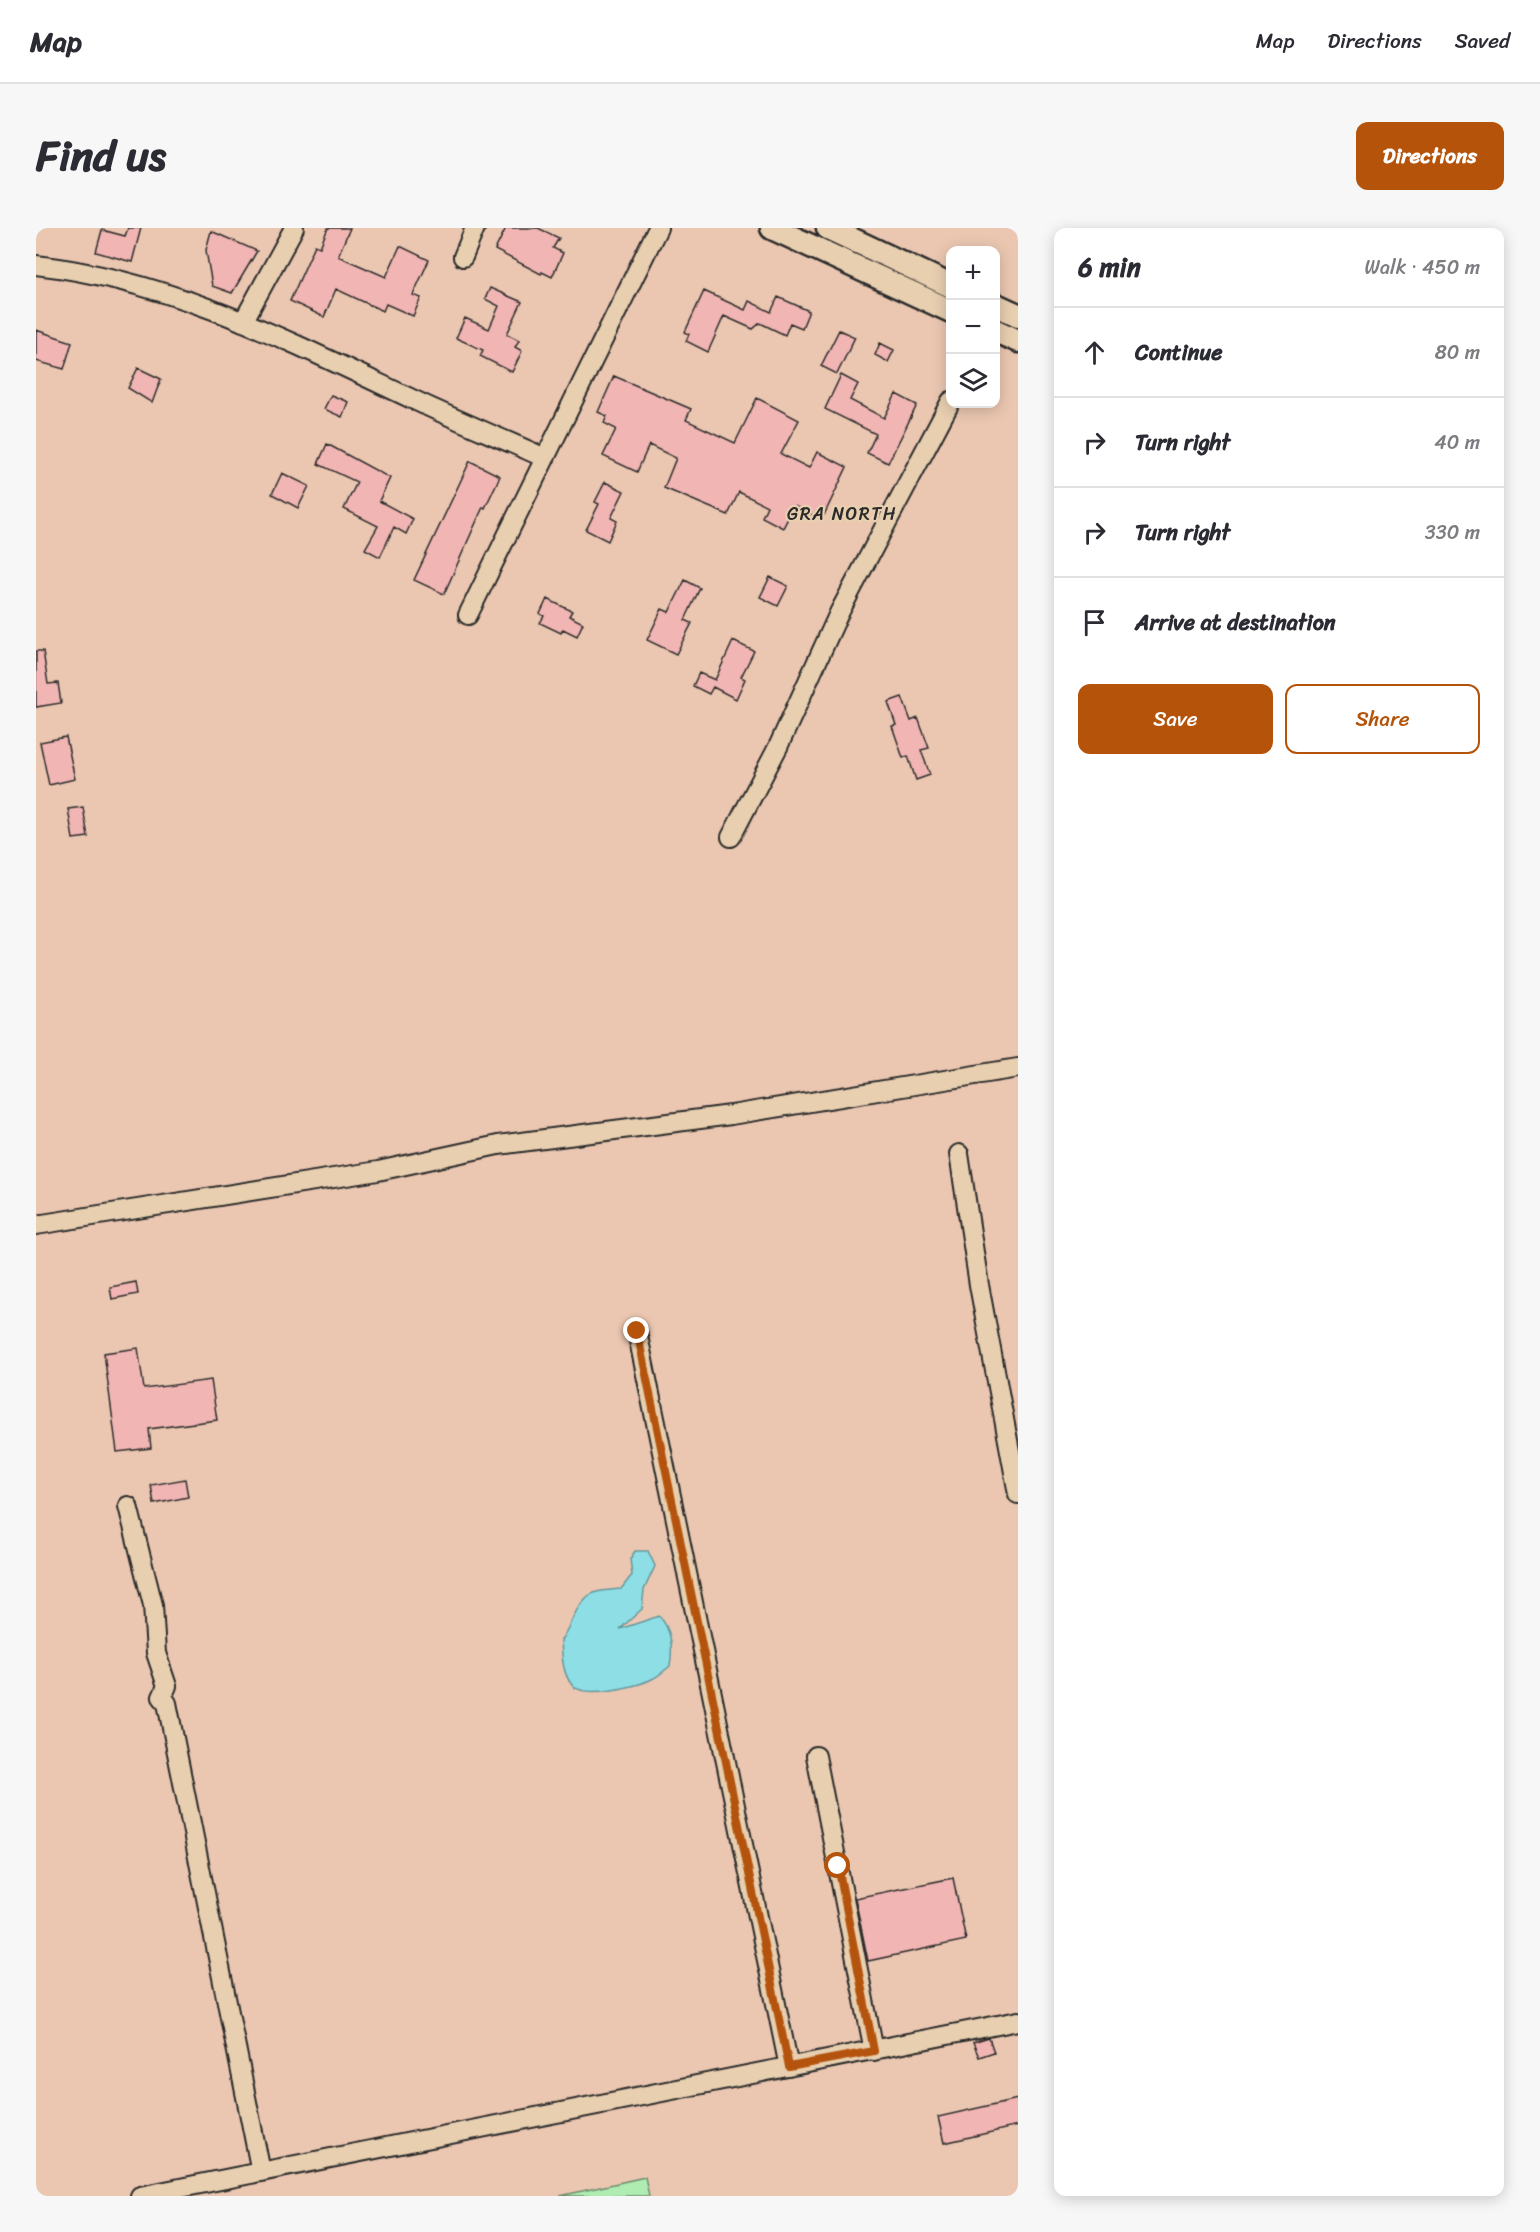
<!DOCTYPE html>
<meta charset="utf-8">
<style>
body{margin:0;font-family:Sriracha,sans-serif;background:#f7f7f7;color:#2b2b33}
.controls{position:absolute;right:18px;top:18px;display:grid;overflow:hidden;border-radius:12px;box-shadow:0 3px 15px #0003}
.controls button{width:54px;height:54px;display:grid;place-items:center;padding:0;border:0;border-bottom:2px solid #e1e1e2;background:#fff;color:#2b2b33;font:30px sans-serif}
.stop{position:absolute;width:18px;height:18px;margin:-14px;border:4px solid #b45309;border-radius:50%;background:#fff}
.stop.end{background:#b45309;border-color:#fff;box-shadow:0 2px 6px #0008}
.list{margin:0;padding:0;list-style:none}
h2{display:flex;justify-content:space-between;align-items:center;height:78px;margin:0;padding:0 24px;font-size:26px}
h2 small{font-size:20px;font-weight:400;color:#7c7c81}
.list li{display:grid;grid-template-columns:39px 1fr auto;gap:18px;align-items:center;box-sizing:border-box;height:90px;padding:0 24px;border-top:2px solid #e1e1e2}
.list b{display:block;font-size:22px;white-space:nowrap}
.list em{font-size:20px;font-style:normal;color:#7c7c81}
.actions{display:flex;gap:12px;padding:18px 24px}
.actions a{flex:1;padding:14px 0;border:2px solid #b45309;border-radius:12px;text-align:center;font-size:21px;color:#b45309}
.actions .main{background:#b45309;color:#fff}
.icon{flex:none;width:33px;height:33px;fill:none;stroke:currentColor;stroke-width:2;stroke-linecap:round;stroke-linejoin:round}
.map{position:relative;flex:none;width:982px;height:1968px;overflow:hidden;border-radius:12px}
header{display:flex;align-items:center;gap:36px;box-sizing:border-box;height:84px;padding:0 30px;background:#fff;border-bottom:2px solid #e1e1e2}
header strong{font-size:28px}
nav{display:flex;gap:33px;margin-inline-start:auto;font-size:21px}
.intro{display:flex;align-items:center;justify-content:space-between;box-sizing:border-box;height:144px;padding:0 36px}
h1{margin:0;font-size:42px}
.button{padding:15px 27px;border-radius:12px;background:#b45309;color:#fff;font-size:21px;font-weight:700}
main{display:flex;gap:36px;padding:0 36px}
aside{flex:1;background:#fff;border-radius:12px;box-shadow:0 3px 15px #0003}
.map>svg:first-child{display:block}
</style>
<header>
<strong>Map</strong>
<nav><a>Map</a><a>Directions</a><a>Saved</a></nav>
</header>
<div class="intro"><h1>Find us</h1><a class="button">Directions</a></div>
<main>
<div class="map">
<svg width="982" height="1968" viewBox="0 0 982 1968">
<rect width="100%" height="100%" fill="#ebc7b1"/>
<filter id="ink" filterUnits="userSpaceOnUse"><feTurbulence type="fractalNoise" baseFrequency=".0167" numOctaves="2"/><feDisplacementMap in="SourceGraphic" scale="12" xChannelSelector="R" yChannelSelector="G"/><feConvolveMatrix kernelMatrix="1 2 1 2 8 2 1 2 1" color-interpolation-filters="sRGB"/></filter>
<g filter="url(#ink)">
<path fill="#afecb2" stroke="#6d8c6e" stroke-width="1.5" d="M609,1949L613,1968H524Z"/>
<path fill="#8ddee5" stroke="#66969b" stroke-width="1.5" d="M599,1323H612L619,1338L608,1362L606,1381L584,1401L623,1388C636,1402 637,1419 634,1438C629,1442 623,1448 616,1451C601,1459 548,1471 536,1457C526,1445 526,1427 525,1412C535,1398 542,1368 561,1364C569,1362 577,1362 585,1361L596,1347L594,1331Z"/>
<path fill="#f1b5b3" stroke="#2b2b2b" stroke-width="1.5" d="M92,0H105L96,34L60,24L66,2L89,8Z
M292,0H314L302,28L350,49L364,18L393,32L377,67L385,70L377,88L350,76L347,83L300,61L288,89L254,73L279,17L284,19Z
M470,0H502L523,10L517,20L527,25L516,49L506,44L505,46L459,22Z
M175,3L221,23L196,65L176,58L170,22Z
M454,60L486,74L471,106L483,112L479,119L486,123L476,144L444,128L447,122L420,110L429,90L453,101L463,78L449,71Z
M668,63L709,82L713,73L735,84L742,69L773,83L766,100L754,95L749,107L724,95L717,101L688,88L672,124L650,113L653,106L649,104Z
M0,102L36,114L28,141L0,133Z
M803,102L819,109L801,146L785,138Z
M844,115L858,122L852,134L839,127Z
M102,140L125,151L116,175L92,160Z
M805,147L822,156L814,172L848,190L860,166L881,177L852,235L831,225L840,206L789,181Z
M578,148L655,181L650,192L699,215L721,170L763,192L745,226L773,240L781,224L811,239L788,287L782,284L779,288L758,278L747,300L726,289L731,278L703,264L692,287L628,260L640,230L613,217L601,244L567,228L580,201L568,195L571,188L562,184Z
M295,167L312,174L306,189L288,181Z
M291,216L354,250L343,273L377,291L370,306L358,299L344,329L329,321L342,298L308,281L321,254L282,236Z
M434,233L464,248L449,280L447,279L408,366L378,352Z
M246,245L273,258L262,280L236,266Z
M569,254L588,263L575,290L581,293L572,313L550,302L563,276L559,274Z
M734,349L752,358L742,378L724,369Z
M649,352L664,360L649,392L656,395L640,426L611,412L626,381L633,384Z
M511,371L536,383L533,388L547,395L541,408L527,401L525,405L504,395L508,388L504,386Z
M697,413L718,423L705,449L709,451L700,471L677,459L673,466L657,458L663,445L679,452Z
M0,423H7L12,456L22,455L25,475L0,479Z
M866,469L875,493L882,490L893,520L885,522L894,547L880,552L872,528L867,530L856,498L860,497L852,474Z
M30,509L39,551L13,557L4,514Z
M47,579L52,609L37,611L32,581Z
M100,1054L102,1066L76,1071L74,1059Z
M102,1120L108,1161L175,1152L181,1192L113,1201L115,1220L81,1224L68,1125Z
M149,1251L152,1269L118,1276L115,1257Z
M917,1650L930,1712L832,1733L819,1670Z
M953,1810L958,1824L943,1829L937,1815Z
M982,1871V1898L908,1915L902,1889Z"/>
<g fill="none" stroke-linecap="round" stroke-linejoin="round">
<g stroke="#2b2b2b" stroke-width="22">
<path id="minor" d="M427,29L439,0
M0,37C135,52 255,114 376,171C420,192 465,210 509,230
M207,94L258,0
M432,387L622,0
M695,609L742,519L803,385L915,173
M923,926L943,1057L982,1266
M0,997L342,943L462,917L695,887L982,840
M601,1103L753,1839
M92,1278L117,1377L120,1425L131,1458L126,1469L131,1475L225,1944
M780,1528L838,1823
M104,1968L982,1793"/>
</g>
<g stroke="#2b2b2b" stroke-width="27">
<path id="major" d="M736,0L915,83
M792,0L915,58
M960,77L982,87
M960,103L982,113"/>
</g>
<use href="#minor" stroke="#e8cfb0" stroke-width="18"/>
<use href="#major" stroke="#e8cfb0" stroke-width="22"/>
</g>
</g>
<g fill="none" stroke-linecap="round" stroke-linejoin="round" filter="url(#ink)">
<path stroke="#b45309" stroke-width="8" d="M601,1103L753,1839L838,1823L802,1638"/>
</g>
<g text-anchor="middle" stroke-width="4.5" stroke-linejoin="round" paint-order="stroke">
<g font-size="18" letter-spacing="1.5" fill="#2b2b2b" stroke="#e8cfb0">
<text x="806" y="292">GRA NORTH</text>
</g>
</g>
</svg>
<div class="controls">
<button>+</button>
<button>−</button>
<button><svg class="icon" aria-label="layers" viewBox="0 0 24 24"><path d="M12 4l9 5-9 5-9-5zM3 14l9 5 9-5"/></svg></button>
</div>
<div class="stop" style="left:802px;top:1638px"></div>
<div class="stop end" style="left:601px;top:1103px"></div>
</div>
<aside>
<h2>6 min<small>Walk · 450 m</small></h2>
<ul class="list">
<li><svg class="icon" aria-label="ahead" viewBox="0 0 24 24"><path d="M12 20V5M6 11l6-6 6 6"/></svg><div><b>Continue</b></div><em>80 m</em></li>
<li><svg class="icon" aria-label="right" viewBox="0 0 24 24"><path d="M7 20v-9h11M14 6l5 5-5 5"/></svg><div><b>Turn right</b></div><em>40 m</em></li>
<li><svg class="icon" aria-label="right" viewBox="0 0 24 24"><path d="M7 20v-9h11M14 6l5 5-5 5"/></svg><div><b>Turn right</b></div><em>330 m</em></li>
<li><svg class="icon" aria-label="arrive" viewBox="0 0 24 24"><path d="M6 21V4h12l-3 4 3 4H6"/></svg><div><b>Arrive at destination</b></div></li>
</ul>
<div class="actions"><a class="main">Save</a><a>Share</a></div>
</aside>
</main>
